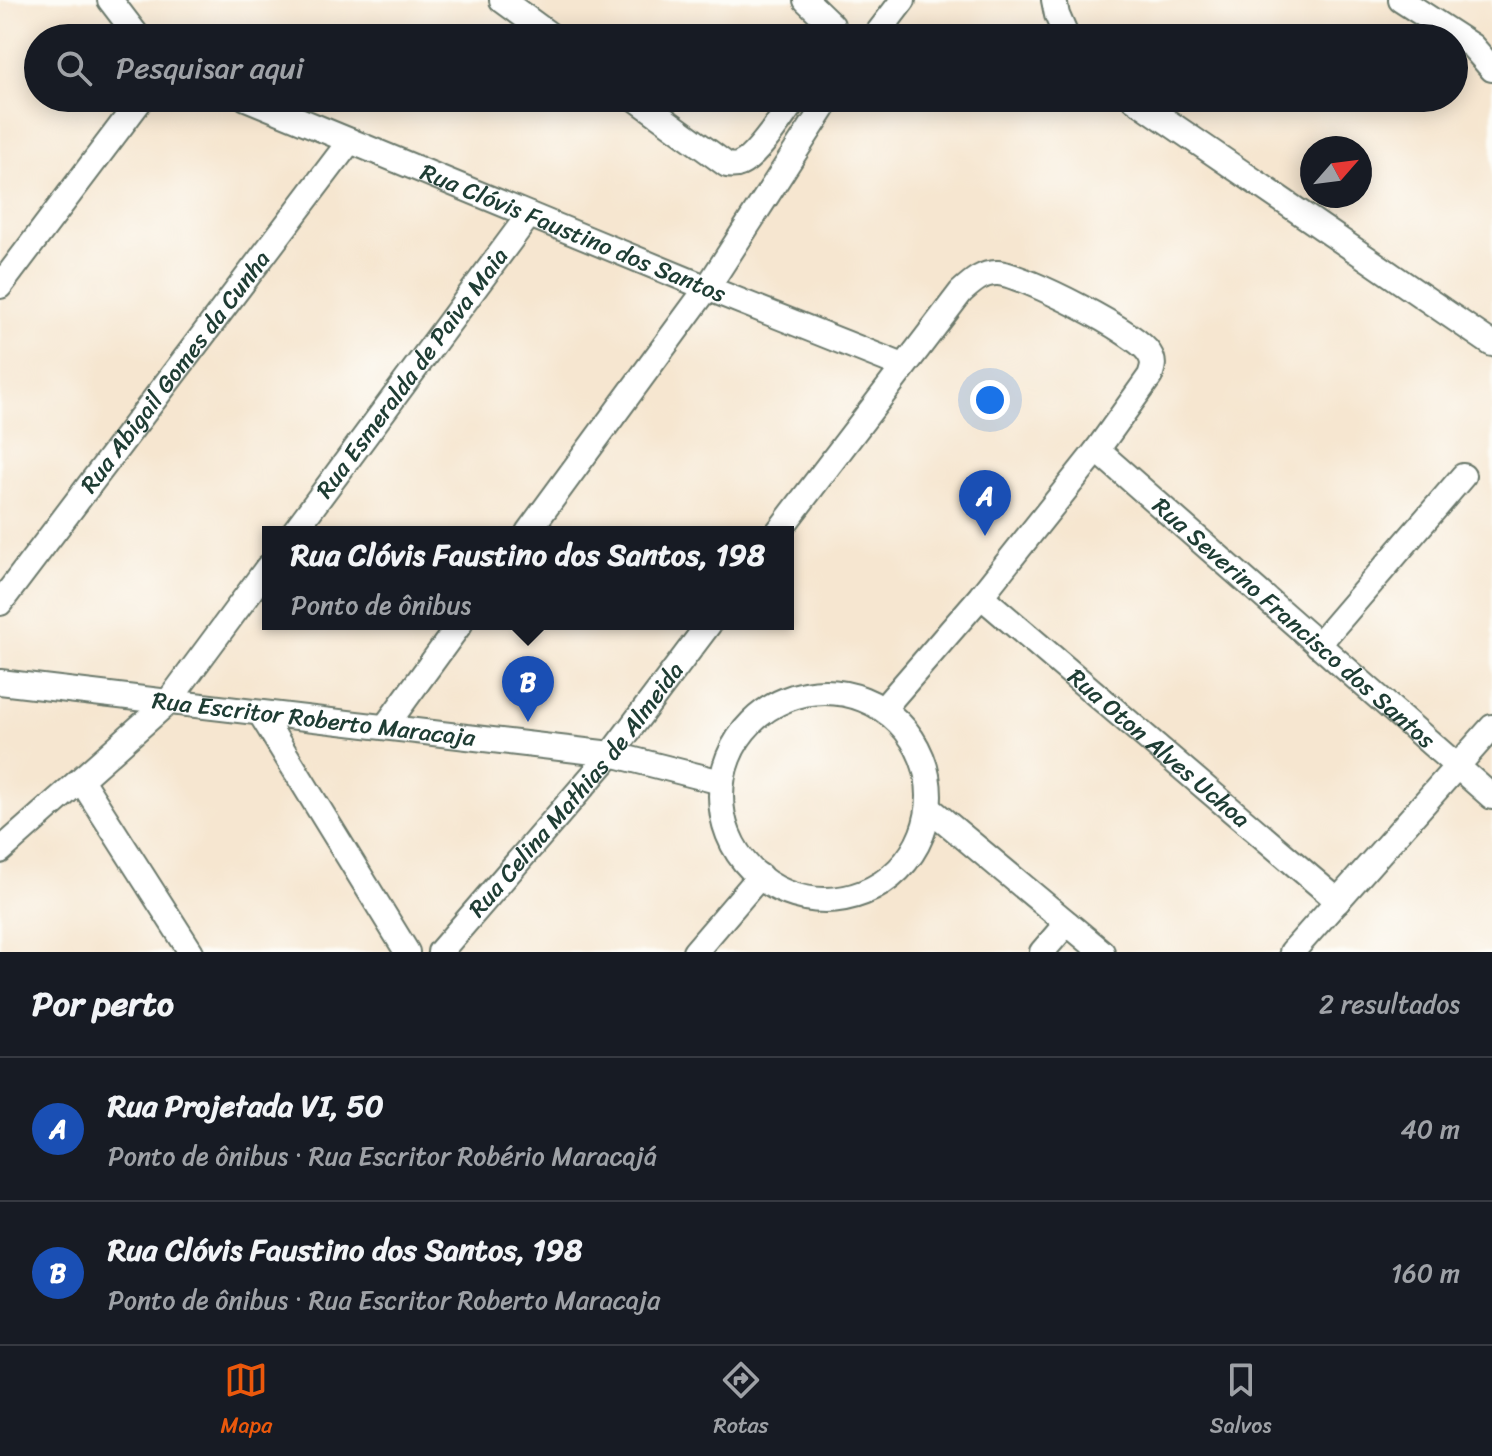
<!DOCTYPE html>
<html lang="pt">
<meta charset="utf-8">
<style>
body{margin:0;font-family:Sriracha,sans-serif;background:#242831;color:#f1f3f6}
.compass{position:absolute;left:1300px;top:136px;width:72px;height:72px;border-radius:50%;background:#171b24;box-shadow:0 4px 20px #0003;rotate:62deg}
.you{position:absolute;left:990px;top:400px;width:28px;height:28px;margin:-20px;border:6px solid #fff;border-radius:50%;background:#1a73e8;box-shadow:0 0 0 12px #1a73e833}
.badge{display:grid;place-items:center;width:52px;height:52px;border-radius:50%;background:#ea580c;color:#fff;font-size:26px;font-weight:700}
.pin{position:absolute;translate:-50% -66px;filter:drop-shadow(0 2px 4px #0008)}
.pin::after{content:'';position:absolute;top:42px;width:28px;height:24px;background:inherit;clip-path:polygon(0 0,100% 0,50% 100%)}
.popup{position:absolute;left:262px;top:526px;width:532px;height:104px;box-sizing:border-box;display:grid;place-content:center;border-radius:0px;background:#171b24;filter:drop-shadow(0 2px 6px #0005);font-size:26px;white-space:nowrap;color:#9ea1a6}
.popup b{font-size:30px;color:#f1f3f6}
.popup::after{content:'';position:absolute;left:50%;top:100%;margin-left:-16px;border:16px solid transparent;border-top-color:#171b24}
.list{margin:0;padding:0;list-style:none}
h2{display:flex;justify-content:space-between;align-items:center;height:104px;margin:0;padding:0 32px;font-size:34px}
h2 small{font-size:26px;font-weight:400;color:#9ea1a6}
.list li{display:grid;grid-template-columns:52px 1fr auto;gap:24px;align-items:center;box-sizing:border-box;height:144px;padding:0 32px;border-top:2px solid #363941}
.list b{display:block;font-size:30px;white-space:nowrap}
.list p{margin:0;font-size:26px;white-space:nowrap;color:#9ea1a6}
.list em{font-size:26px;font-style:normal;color:#9ea1a6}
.icon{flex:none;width:44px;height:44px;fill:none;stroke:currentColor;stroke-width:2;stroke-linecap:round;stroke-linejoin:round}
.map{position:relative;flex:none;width:1492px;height:952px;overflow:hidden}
.search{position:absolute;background:#171b24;box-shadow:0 4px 20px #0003;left:24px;right:24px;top:24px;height:88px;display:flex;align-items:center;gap:20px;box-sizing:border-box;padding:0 28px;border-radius:44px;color:#9ea1a6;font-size:30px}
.sheet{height:392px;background:#171b24}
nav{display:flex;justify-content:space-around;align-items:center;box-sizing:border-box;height:112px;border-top:2px solid #363941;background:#171b24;font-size:22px;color:#9ea1a6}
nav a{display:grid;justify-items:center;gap:4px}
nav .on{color:#ea580c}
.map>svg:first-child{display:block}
</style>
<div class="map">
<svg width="1492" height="952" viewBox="0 0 1492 952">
<rect width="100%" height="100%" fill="#fdfcf7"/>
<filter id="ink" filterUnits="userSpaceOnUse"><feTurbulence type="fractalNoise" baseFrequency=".0125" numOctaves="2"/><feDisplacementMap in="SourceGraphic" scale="16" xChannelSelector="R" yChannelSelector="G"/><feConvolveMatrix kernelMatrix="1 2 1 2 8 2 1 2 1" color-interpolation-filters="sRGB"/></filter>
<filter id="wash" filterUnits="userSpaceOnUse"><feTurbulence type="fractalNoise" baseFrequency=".006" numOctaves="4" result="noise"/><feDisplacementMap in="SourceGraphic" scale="32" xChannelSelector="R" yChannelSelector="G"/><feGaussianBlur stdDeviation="1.8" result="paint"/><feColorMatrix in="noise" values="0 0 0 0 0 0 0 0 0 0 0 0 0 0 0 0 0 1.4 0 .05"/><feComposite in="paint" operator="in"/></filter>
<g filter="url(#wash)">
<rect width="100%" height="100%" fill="#f6e6d0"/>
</g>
<g filter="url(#ink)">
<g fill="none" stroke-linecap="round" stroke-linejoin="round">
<g stroke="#6a786b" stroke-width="28">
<g id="minor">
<path d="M110,0L139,38"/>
<path d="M502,0L554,38"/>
<path d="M806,0L832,25L836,38"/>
<path d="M1054,0L1057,15L1067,38"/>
<path d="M1401,0L1472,46L1492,69"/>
<path d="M874,38L903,0"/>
<path id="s1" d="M246,98L707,288L903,366"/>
<path d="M635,98L727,165C732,166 736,166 740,164C757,157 784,114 796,98"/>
<path d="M1133,98L1492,344"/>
<path d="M0,286L142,98"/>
<path id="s2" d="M1097,450L1492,797"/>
<path id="s3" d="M294,532L529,215"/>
<path d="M528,532L707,288L830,98"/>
<path d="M778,532L961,292C972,282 983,272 998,273C1024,275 1136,332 1149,353C1155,362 1153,367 1150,376L1097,450L981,596L883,709"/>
<path id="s4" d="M981,596L1338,901"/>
<path id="s5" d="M0,603L350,141"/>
<path d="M1318,645L1463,476"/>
<path id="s6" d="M0,682L611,754L721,782"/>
<circle cx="825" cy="796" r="104"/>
<path d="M260,713L407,952"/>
<path d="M385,727L460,624"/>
<path d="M81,780L191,952"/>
<path d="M929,808L1102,952"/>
<path d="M0,851L168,702L268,567"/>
<path id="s7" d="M440,952L611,754L709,624"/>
<path d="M695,952L760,876"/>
<path d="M1042,952L1067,923"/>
<path d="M1292,952L1492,727"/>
</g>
</g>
<use href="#minor" stroke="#fff" stroke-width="24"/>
</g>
</g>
<g text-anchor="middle" stroke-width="8" stroke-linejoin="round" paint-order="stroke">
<g font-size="24" fill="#1f3d34" stroke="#fdfcf7">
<text dy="8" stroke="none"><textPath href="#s1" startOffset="354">Rua Clóvis Faustino dos Santos</textPath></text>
<text dy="8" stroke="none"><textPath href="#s5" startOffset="290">Rua Abigail Gomes da Cunha</textPath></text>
<text dy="8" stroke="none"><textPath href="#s3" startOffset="198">Rua Esmeralda de Paiva Maia</textPath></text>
<text dy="8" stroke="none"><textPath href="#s2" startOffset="262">Rua Severino Francisco dos Santos</textPath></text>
<text dy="8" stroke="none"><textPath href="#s6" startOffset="316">Rua Escritor Roberto Maracaja</textPath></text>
<text dy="8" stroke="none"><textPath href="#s4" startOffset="234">Rua Oton Alves Uchoa</textPath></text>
<text dy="8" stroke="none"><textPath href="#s7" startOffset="212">Rua Celina Mathias de Almeida</textPath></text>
</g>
</g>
</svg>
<svg class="compass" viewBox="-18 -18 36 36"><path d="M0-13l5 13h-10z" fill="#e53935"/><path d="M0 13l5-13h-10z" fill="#9ea1a6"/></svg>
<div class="you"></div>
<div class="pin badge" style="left:985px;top:536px;background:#1a4fb4">A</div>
<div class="pin badge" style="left:528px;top:722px;background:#1a4fb4">B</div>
<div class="popup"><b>Rua Clóvis Faustino dos Santos, 198</b>Ponto de ônibus</div>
<div class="search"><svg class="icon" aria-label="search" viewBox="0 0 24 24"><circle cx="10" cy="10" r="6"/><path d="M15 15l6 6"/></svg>Pesquisar aqui</div>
</div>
<section class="sheet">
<h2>Por perto<small>2 resultados</small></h2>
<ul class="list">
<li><span class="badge" style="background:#1a4fb4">A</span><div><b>Rua Projetada VI, 50</b><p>Ponto de ônibus · Rua Escritor Robério Maracajá</p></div><em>40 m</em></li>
<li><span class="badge" style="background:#1a4fb4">B</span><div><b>Rua Clóvis Faustino dos Santos, 198</b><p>Ponto de ônibus · Rua Escritor Roberto Maracaja</p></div><em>160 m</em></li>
</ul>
</section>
<nav>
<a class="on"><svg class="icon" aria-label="map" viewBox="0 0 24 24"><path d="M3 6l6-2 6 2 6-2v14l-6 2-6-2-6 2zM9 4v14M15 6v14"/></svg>Mapa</a>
<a><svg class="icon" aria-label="directions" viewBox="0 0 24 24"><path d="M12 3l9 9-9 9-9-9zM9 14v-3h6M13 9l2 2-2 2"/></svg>Rotas</a>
<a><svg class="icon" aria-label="saved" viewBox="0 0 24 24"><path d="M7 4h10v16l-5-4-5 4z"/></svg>Salvos</a>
</nav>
